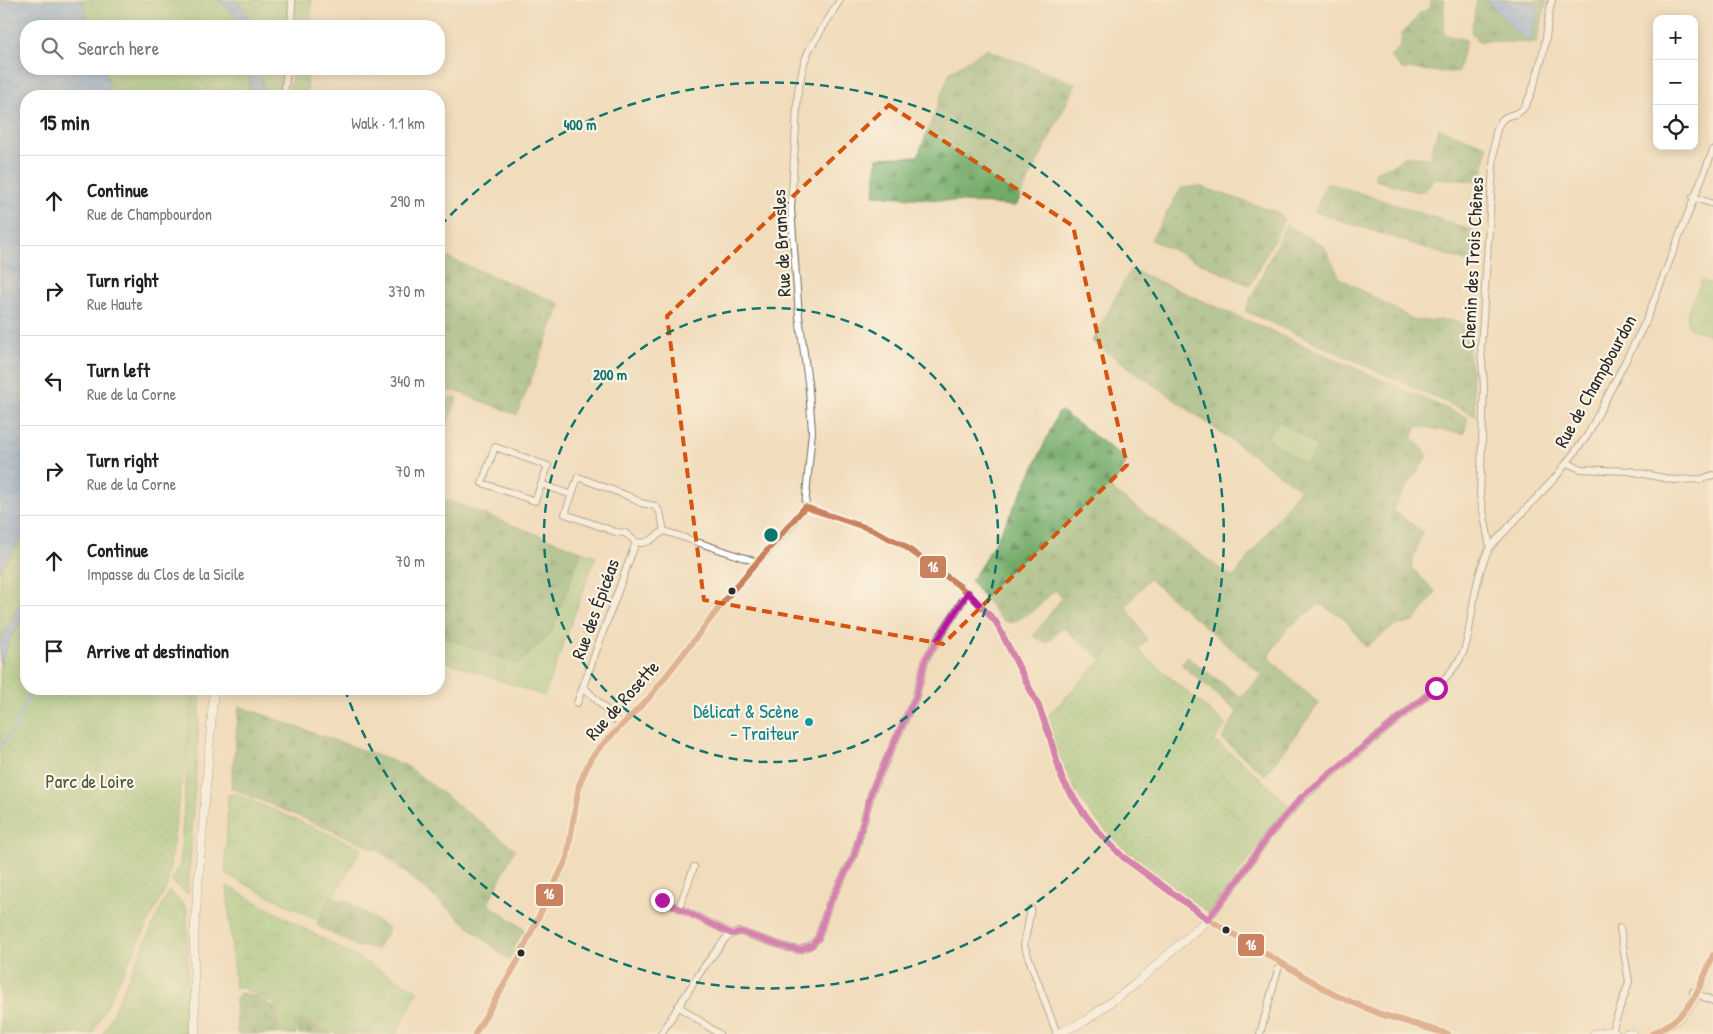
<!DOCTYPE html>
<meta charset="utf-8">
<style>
body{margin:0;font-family:"Patrick Hand",sans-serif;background:#f2f2f2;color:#222}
.controls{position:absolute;right:15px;top:15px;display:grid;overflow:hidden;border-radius:10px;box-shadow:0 2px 12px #0003}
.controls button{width:45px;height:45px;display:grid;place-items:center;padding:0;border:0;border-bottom:1px solid #e0e0e0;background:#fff;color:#222;font:25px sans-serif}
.stop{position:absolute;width:15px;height:15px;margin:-11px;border:4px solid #b5179e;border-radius:50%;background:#fff}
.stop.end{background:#b5179e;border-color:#fff;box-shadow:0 1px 5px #0008}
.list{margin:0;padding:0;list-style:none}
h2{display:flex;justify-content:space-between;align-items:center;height:65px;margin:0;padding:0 20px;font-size:21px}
h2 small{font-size:16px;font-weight:400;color:#767676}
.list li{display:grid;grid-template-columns:32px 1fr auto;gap:15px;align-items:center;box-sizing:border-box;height:90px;padding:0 20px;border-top:1px solid #e0e0e0}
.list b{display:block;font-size:19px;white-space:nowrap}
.list p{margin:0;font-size:16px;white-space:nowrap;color:#767676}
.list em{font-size:16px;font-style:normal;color:#767676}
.icon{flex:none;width:28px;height:28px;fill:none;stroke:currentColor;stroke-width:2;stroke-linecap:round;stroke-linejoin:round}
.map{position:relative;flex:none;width:1713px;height:1034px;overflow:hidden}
.search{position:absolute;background:#fff;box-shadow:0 2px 12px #0003;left:20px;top:20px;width:425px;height:55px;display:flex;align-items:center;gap:12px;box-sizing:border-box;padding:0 18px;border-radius:20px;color:#767676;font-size:19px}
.panel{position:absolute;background:#fff;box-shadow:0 2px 12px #0003;left:20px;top:90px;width:425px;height:605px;border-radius:20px}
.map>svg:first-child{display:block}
</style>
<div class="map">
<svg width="1713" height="1034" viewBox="0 0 1713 1034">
<defs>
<pattern id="grass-tufts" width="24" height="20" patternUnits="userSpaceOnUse" patternTransform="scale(1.25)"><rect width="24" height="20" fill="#8ec578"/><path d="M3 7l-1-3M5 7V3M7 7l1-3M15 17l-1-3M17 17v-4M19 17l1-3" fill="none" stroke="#74a063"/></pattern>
<pattern id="forest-firs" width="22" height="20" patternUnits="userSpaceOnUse" patternTransform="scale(1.25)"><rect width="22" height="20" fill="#72aa68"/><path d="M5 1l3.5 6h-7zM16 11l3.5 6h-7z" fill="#5e8b56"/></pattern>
<pattern id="park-dots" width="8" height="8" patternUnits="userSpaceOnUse" patternTransform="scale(1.25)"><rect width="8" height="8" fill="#8ec578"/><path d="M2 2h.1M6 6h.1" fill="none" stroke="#74a063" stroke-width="1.8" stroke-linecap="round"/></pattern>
<pattern id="water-waves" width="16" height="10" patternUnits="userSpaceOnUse" patternTransform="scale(1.25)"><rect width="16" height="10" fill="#76a6e0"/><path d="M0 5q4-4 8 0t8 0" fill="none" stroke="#6187b6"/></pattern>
</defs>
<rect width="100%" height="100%" fill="#fcf5e5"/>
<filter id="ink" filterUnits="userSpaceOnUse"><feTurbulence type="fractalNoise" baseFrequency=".02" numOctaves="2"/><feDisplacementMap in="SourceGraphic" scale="10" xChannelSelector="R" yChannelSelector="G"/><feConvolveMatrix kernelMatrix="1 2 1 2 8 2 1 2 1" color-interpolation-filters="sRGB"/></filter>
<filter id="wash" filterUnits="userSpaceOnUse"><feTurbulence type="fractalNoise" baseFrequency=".0096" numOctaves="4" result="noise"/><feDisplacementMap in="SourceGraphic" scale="20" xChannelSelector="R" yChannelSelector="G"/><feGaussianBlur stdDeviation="1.12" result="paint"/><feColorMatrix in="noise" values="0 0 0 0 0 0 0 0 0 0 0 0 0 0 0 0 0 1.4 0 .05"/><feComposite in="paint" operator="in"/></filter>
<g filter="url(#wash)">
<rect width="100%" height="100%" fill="#f1dcbb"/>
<path fill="url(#grass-tufts)" stroke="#5c7852" d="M295,0H312L310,26H293Z
M290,69H307V96H287L292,79Z
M1702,280L1713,285V336L1689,328L1687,313Z
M581,551L596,556L544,696L439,659V640L440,636L550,634Z
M190,689H201L188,894L171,881L180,863L191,701Z
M236,794L362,848L320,921L225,874L228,795Z
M227,886L418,991L396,1034H337L302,1018L295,1023L296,1034H280L275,1004L240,987H235Z
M169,890L187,909L188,1034H103Z"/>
<path fill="url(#forest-firs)" stroke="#4e6a4a" d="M1431,0H1444V34L1466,40L1458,72H1447L1402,69L1390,57L1400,47L1402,33L1416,20L1418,14L1430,8Z
M1477,0H1547L1536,43L1477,41L1471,31Z
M986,49L1076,84L1016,206L874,195L877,158L918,156L950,72Z
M1439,128L1487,146L1482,182L1434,178L1426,190L1417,192L1375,180V172L1395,164L1404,156L1429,158Z
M1327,182L1478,232L1474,264L1315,212Z
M1199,186L1277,212L1284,220L1250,286L1151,240L1181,188Z
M1286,224L1324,246L1340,278L1416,321L1449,320L1476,327L1469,350L1476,416L1245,311Z
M439,254L561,304L517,415L455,391L439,392Z
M1131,269L1468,418L1464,434L1417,426L1413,438L1428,455L1392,510L1422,531L1411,567L1436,592L1414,622L1394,626L1366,647L1343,617L1319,604L1287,629L1268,657L1319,704L1265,775L1222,739L1237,712L1181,664L1187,657L1241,697L1262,675L1149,579L1126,606L1147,640L1117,672L1062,627L1047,643L1033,636L1062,598L1055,590L1035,610L1012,623L1002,620L971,581C1006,528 1033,471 1058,413L1061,411L1128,461L1111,489L1233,578L1300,489L1092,341Z
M458,397L439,444V400Z
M439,497L581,551L550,634L518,664L441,636L439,640Z
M239,706L407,766L515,849L488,904L527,931L512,963L380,851L231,788Z
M331,896L350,903L389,929L377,950L366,946L358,947L316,925Z
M240,993L254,996L274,1007L278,1034H237L235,1001Z
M302,1020L332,1034H299L297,1023Z"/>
<path fill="url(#park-dots)" stroke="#5c7852" d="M0,0H288L286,26H26V69H284L281,96H26V689H195L167,886L92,1034H0Z
M1123,637L1226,725L1214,741L1241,761L1289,805L1209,913C1169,883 1123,854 1092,815C1070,787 1058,753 1044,720Z"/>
<path fill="#8ec578" stroke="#5c7852" d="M1279,420L1318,447L1306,465L1267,438Z
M1221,775L1254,800L1240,818L1208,793Z"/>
<path fill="url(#water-waves)" stroke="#506886" d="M0,0H82L90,26H26V69H104L110,88L103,96H26V531L0,571Z
M218,0C244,0 241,3 252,26H239L234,14Z
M1486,0C1500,0 1529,0 1538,6C1537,19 1530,30 1530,42L1517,32Z
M248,69H262L263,96H251Z
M26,594V614L10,639L0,665V641Z"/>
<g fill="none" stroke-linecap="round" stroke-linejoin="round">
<path stroke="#76a6e0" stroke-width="2.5" d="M0,746C16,732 23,708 31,689"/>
</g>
</g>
<g filter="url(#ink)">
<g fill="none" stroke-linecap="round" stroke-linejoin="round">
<g stroke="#70695d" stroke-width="8">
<path id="minor" d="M291,26L292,0
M284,96L287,69
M1693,197L1713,204
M495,447L548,466L535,501L482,483Z
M1567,463L1581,469L1629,471L1674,480L1702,479L1713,475
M578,477L628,496L641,503L655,506L660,512L664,531L649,541L642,543L636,542L625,533L616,532L565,514Z
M541,484L572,495
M805,507L812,431L809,390L799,316L791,209L798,91L804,63L809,50L840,0
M664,531L757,562
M1490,547L1480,495L1484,386L1481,348L1495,137C1501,106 1515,122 1525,106C1532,95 1543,57 1545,43C1548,28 1548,14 1552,0
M583,686L621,725
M577,703L636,542
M662,900L733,934
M679,908L694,867
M1031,909L1024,945L1057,1034
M1208,919L1238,880L1268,836L1303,797L1436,688C1446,677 1456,668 1462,655C1468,643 1469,630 1471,617C1475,593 1478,570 1490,547L1555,478L1587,436L1646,321L1713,150
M1693,992L1713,1001
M678,1006L719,1034
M1612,1031L1629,982L1620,928
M661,1034L703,968L726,938L737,932H741L789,948L800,950L811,945L818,938L828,906L854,856L872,791L916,696L926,658L968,592
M1260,1034L1280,962"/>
</g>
<g stroke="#70695d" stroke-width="9">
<path id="tertiary" d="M195,1034L194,935L214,689
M475,1034L515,966L560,874L567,858L579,785L590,760L601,746L649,698L733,590L793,522L805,507L873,530L903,545L961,587L996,622L1039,707L1049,734L1062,779L1069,793L1101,835L1123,857L1208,919L1335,995L1380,1014L1448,1034
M1057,1034L1085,1021L1133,986L1208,919
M1594,1034L1612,1031L1616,1034
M1626,1034H1632
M1652,1034C1694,1016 1697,994 1713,955"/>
</g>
<use href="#minor" stroke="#fff" stroke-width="6"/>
<use href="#tertiary" stroke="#fff" stroke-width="8"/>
<g stroke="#fcf5e5" stroke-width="10">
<path id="bus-1" d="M805,507L873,530L903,545L961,587L996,622L1039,707L1049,734L1062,779L1069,793L1101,835L1123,857L1208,919L1335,995L1380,1014L1448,1034
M475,1034L515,966L567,858L579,785L590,760L601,746L649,698L733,590L805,507
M1652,1034C1692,1014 1697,994 1713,955"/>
</g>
<use href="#bus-1" stroke="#c9825d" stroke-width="6"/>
</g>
</g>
<g fill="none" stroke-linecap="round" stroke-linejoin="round" filter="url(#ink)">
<path stroke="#b5179e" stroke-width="6" d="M662,900L732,934L741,932L789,948L800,950L812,945L818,938L828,906L854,856L872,790L916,696L926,658L968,592L996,622L1039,707L1049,734L1062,779L1083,812L1101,835L1123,857L1208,919L1238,880L1268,836L1303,796L1436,688"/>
</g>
<path d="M0 0H1713V1034H0ZM889,105L1073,226L1127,465L943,644L704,600L667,316Z" fill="#f1dcbb" fill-opacity=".55" fill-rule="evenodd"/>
<path fill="none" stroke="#d5540f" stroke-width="4" stroke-dasharray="10 6" stroke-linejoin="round" d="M889,105L1073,226L1127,465L943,644L704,600L667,316Z"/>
<g fill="none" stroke="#0f766e" stroke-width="2.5" stroke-dasharray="9 6">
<circle cx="771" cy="535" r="227"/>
<path d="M440 226A453 453 0 1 1 345 690"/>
</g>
<g fill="#2b2b2b" stroke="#fcf5e5" stroke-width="2">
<circle cx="732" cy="591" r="4.5"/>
<circle cx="1226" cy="930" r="4.5"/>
<circle cx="521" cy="953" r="4.5"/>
</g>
<circle fill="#0f9aa8" stroke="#fcf5e5" stroke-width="2" cx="809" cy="722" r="5"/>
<g text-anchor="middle" stroke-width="4.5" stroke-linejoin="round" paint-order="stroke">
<g font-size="19" fill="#2b2b2b" stroke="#fcf5e5">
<text transform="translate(781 243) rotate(-93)" y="7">Rue de Bransles</text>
<text transform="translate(1472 263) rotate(-87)" y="7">Chemin des Trois Chênes</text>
<text transform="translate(1595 381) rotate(-61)" y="7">Rue de Champbourdon</text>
<text transform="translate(595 609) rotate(-70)" y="7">Rue des Épicéas</text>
<text transform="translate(622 700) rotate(-48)" y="7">Rue de Rosette</text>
</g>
<g font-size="19" fill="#0d838f" stroke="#fcf5e5" text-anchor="end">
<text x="799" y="718">Délicat &amp; Scène<tspan x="799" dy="22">- Traiteur</tspan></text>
</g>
<g font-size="19" fill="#495942" stroke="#fcf5e5">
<text x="90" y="788">Parc de Loire</text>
</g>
</g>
<circle cx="771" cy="535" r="8" fill="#0f766e" stroke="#fcf5e5" stroke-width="2.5"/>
<g font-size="15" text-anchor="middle" font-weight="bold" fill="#0f766e" stroke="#fcf5e5" stroke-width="4.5" stroke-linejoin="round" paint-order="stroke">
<text x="580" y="130">400 m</text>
<text x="610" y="380">200 m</text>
</g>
<g stroke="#fcf5e5" stroke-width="2">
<rect x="919" y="555" width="28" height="24" rx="5" fill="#c9825d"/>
<rect x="535" y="883" width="29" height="24" rx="5" fill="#c9825d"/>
<rect x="1237" y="933" width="28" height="24" rx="5" fill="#c9825d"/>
</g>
<g font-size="14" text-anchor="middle" font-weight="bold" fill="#fff">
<text x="933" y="572">16</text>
<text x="549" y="899">16</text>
<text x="1251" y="950">16</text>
</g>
</svg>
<div class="controls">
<button>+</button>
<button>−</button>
<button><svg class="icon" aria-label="locate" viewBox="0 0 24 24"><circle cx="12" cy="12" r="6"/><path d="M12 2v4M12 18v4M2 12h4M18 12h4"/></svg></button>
</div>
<div class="stop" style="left:1436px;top:688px"></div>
<div class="stop end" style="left:662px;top:900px"></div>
<div class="search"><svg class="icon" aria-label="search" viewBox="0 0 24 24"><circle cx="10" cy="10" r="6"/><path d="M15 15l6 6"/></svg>Search here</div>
<section class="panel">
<h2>15 min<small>Walk · 1.1 km</small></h2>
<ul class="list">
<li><svg class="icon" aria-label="ahead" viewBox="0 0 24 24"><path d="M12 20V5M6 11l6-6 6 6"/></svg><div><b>Continue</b><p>Rue de Champbourdon</p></div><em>290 m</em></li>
<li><svg class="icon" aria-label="right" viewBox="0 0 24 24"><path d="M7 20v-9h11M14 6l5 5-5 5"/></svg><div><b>Turn right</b><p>Rue Haute</p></div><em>370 m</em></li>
<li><svg class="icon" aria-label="left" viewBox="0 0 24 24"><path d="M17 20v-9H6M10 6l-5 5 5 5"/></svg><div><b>Turn left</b><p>Rue de la Corne</p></div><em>340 m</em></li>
<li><svg class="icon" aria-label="right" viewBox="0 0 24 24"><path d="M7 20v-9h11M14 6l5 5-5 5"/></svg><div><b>Turn right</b><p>Rue de la Corne</p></div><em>70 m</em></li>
<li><svg class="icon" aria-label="ahead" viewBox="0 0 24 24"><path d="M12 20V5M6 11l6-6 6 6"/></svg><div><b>Continue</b><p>Impasse du Clos de la Sicile</p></div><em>70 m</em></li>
<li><svg class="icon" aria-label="arrive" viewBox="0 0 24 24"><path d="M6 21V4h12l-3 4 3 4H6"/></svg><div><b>Arrive at destination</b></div></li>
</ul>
</section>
</div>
